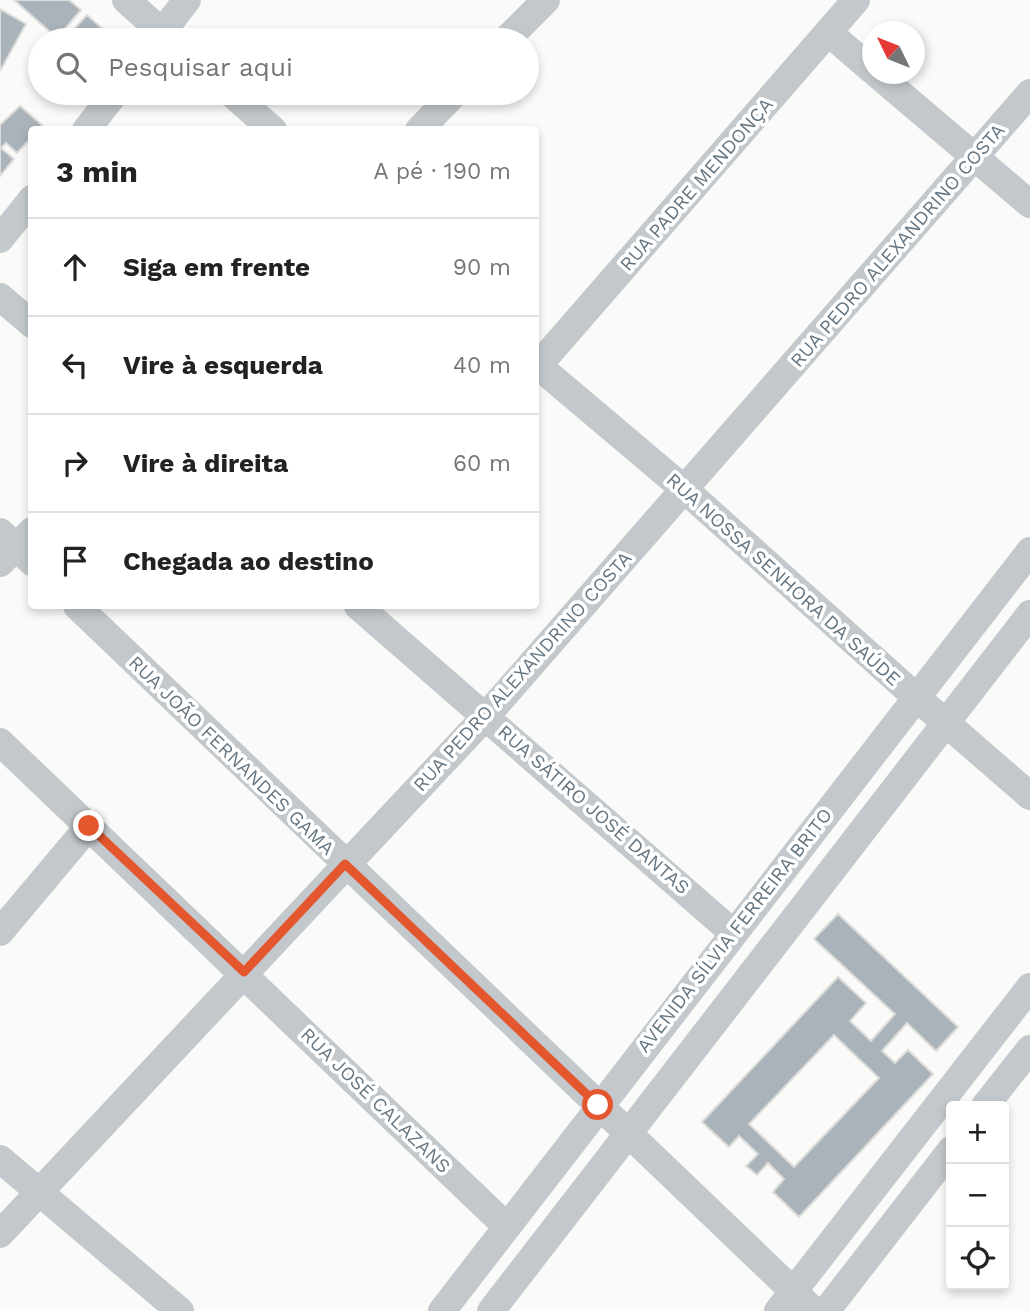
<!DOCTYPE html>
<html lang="pt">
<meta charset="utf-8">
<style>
body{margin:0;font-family:"Work Sans",sans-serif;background:#f6f6f6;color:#222}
.controls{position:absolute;right:21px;bottom:21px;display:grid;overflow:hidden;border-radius:7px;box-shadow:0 4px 10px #0003}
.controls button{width:63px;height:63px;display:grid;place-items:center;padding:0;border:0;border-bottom:2px solid #e0e0e0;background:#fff;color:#222;font:35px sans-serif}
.compass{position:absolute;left:862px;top:21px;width:63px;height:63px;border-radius:50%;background:#fff;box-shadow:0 4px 10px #0003;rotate:313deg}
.stop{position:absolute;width:21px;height:21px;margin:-16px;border:5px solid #e4572e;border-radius:50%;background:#fff}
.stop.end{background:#e4572e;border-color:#fff;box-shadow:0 2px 7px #0008}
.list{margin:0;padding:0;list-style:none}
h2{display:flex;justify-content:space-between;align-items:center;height:91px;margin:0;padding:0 28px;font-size:30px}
h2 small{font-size:23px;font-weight:400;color:#767676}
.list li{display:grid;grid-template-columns:46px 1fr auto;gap:21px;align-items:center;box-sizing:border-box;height:98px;padding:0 28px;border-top:2px solid #e0e0e0}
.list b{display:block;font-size:26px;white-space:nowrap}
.list em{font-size:23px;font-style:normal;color:#767676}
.icon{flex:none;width:38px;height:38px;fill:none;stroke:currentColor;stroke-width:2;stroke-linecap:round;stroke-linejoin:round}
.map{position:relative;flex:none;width:1030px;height:1311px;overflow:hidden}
.search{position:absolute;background:#fff;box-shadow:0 4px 10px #0003;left:28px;top:28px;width:511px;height:77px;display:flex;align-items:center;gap:18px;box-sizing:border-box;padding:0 24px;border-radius:38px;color:#767676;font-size:26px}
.panel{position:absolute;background:#fff;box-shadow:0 4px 10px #0003;left:28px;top:126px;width:511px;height:483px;border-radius:7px}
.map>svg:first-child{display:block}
</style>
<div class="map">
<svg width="1030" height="1311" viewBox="0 0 1030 1311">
<rect width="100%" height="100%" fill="#fafaf8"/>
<path fill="#aab3b9" stroke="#dcdcda" stroke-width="2" fill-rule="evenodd" d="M14,0H69L81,10L57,38Z
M0,9L26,24L0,71Z
M87,15L113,38L111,40H64Z
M20,106L42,125L38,130H32V137L17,153L6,143L1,148L14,159L0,176V125Z
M838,914L958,1027L936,1051L907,1023L882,1051L895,1063L908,1050L933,1074L799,1217L773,1192L784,1179L768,1163L757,1175L746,1166L758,1154L739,1136L729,1147L702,1122L838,977L866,1003L850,1021L871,1041L895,1014L814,939ZM834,1035L879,1078L794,1167L749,1124Z"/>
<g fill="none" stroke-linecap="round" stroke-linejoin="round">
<path stroke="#c3c8cc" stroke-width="28" d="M126,0L171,40
M828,32L872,70
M156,40L187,0
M506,40L546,0
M877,74L1030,204
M231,93L273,130
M86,130L115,93
M419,130L455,93
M0,239L32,199
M0,297L32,324
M536,364L684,489L916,697L1030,796
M536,368L856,0
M0,532L32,562
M0,563L32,531
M77,606L814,1311
M358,606L732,932
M0,742L507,1227
M0,932L89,826
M985,1106L1030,1049
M0,1159L180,1311
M0,1234L487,715L1030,93
M442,1311L1030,551
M491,1311L1030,614
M778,1311L1030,987
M826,1311L951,1150"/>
</g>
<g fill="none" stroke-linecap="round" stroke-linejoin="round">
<path stroke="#e4572e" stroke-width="9" d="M89,826L244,972L345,864L598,1105"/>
</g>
<g text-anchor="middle" stroke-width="7" stroke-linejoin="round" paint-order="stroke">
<g font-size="19" fill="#657683" stroke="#fff">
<text transform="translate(696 184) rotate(-49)" y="7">RUA PADRE MENDONÇA</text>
<text transform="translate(897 245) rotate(-49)" y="7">RUA PEDRO ALEXANDRINO COSTA</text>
<text transform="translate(784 579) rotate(42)" y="7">RUA NOSSA SENHORA DA SAÚDE</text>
<text transform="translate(522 671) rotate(-48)" y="7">RUA PEDRO ALEXANDRINO COSTA</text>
<text transform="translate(232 755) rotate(44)" y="7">RUA JOÃO FERNANDES GAMA</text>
<text transform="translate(594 809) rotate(41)" y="7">RUA SÁTIRO JOSÉ DANTAS</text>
<text transform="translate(734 930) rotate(-52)" y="7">AVENIDA SÍLVIA FERREIRA BRITO</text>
<text transform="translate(376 1100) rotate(44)" y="7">RUA JOSÉ CALAZANS</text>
</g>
</g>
</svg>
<div class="controls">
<button>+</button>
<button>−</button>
<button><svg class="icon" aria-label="locate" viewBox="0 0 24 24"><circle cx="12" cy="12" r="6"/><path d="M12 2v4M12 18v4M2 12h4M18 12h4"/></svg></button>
</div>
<svg class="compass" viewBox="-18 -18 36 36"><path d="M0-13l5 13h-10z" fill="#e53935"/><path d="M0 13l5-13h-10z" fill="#767676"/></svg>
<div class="stop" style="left:598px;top:1105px"></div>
<div class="stop end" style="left:89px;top:826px"></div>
<div class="search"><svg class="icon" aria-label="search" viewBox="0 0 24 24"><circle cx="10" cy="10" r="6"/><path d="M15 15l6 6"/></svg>Pesquisar aqui</div>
<section class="panel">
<h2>3 min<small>A pé · 190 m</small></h2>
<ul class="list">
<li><svg class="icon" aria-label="ahead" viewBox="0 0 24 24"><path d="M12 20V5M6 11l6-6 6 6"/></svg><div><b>Siga em frente</b></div><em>90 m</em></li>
<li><svg class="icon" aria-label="left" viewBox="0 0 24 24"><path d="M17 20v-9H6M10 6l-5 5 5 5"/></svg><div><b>Vire à esquerda</b></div><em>40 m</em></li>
<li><svg class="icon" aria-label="right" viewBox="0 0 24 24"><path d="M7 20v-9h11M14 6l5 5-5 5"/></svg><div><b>Vire à direita</b></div><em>60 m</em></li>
<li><svg class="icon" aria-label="arrive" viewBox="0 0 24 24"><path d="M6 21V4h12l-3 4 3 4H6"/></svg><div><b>Chegada ao destino</b></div></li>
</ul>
</section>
</div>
